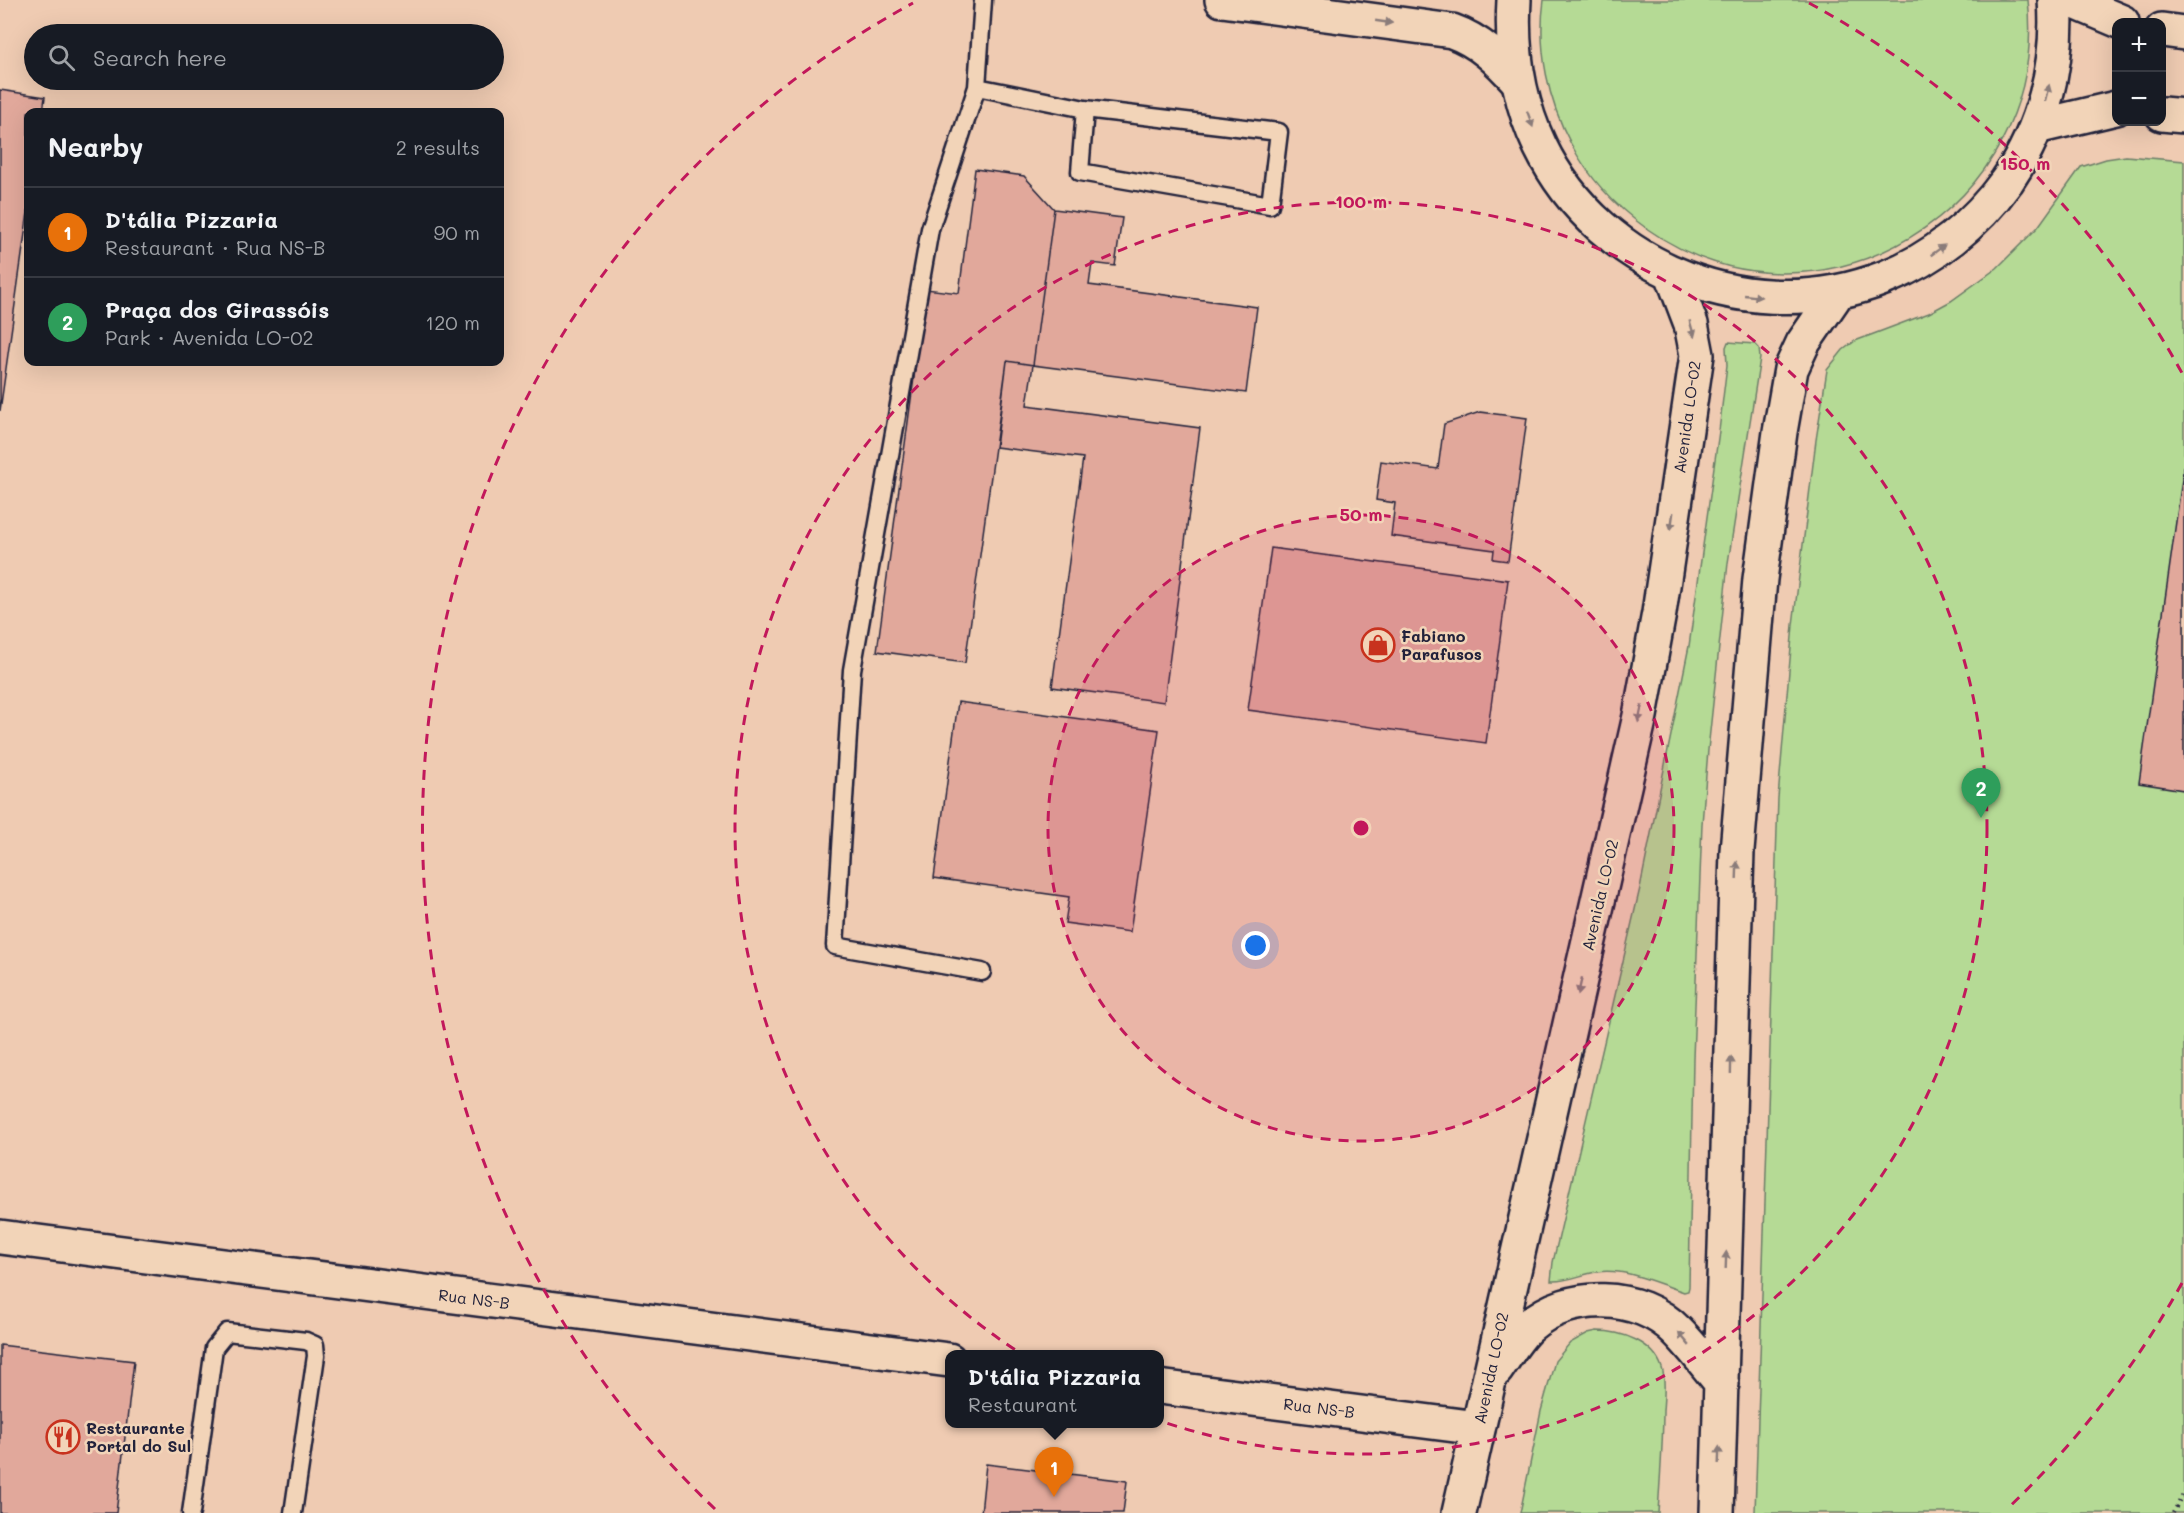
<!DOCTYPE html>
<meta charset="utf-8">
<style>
body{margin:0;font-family:Mali,sans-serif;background:#20242c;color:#f1f3f6}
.controls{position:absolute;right:18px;top:18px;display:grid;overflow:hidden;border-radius:12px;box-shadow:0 6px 24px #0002}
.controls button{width:54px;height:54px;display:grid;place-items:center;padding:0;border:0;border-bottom:2px solid #363941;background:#171b24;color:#f1f3f6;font:30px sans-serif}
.you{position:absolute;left:1256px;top:946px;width:21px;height:21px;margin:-15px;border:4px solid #fff;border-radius:50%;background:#1a73e8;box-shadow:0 0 0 9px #1a73e833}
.badge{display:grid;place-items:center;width:39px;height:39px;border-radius:50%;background:#1a73e8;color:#fff;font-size:20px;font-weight:700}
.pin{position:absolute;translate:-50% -50px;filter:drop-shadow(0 2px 3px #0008)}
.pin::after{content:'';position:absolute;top:32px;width:21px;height:18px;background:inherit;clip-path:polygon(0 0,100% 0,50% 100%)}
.popup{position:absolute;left:945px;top:1350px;width:219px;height:78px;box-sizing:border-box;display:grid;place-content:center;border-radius:12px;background:#171b24;filter:drop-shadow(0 2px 4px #0005);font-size:20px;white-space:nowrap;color:#9ea1a6}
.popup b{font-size:22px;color:#f1f3f6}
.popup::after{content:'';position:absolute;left:50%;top:100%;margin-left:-12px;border:12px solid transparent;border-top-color:#171b24}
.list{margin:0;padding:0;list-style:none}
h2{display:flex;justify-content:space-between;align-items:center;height:78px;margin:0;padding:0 24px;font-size:26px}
h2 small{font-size:20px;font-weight:400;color:#9ea1a6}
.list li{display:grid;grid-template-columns:39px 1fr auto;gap:18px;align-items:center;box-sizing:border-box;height:90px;padding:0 24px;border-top:2px solid #363941}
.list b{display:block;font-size:22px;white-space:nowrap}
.list p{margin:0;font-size:20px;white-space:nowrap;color:#9ea1a6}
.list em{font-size:20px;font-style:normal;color:#9ea1a6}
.icon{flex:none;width:33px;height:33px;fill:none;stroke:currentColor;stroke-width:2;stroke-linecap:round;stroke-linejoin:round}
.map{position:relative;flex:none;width:2184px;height:1513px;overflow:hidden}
.search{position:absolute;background:#171b24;box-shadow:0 6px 24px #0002;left:24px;top:24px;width:480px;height:66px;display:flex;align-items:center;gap:15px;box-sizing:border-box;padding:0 21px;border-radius:33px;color:#9ea1a6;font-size:22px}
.panel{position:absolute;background:#171b24;box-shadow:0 6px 24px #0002;left:24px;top:108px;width:480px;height:258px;border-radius:12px}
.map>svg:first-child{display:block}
</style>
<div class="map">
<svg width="2184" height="1513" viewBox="0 0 2184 1513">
<rect width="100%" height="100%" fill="#efcbb2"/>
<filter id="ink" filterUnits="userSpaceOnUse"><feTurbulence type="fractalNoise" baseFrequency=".0167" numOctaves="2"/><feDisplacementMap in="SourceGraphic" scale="12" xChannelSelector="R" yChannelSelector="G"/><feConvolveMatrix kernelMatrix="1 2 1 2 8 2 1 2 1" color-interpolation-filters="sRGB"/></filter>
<g filter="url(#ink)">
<path fill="#b5da95" stroke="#6c7e68" stroke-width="1.5" d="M1544,0H2028C2051,207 1818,350 1646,228C1615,206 1589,178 1571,144C1548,101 1537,49 1544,0Z
M2126,156L2184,161V1513H1755L1778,798L1793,625L1816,440L1827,370L1843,350L1855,341L1929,313L1951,301L1997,268L2038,227L2081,167L2106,159Z
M1728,342L1755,344L1759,348L1760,358L1728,563L1708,750L1702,824L1693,1058L1689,1287L1688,1291L1684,1292C1656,1283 1627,1268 1597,1272C1581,1274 1568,1282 1551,1281L1553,1262L1640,888L1689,646L1719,431L1727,365L1726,347Z
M1597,1331C1621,1331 1654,1342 1662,1368C1666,1381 1664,1397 1663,1410C1663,1444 1660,1479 1658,1513H1520L1541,1411L1555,1361L1570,1343L1588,1333Z"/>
<path fill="#e1a89b" stroke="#22223b" stroke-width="1.5" d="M0,90L45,97L43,112H28V212L0,411Z
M975,169L1024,176L1054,209L1033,365L1007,361L965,663L877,651L926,289L959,293Z
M1054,209L1122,218L1115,266L1092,263L1089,285L1257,307L1246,393L1033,365Z
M1007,361L1033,365L1027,405L1200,428L1164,702L1052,687L1083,458L996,447Z
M1480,412L1527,418L1508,561L1493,559L1494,550L1391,536L1395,503L1376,500L1381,461L1438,469L1444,424Z
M2184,465V790L2139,783Z
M1271,548L1508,580L1486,743L1248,710Z
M958,702L1159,730L1130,932L1065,923L1069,897L934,878Z
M0,1345L134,1361L116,1513H0Z
M986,1464L1127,1481L1123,1513H981Z"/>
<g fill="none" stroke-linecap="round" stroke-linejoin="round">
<g stroke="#22223b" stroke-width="21">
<path id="service" d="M983,0L977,87L1085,109L1279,132L1270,205L1080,172L1085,109
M977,87L930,229L852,670L835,946L982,972
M191,1513L214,1348L227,1332L306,1341L315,1345L316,1356L293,1513"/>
</g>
<g stroke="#22223b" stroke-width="38">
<path id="minor" d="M0,1237L949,1360
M1159,1387L1478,1428"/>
</g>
<g stroke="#22223b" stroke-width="38">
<path id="tertiary" d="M1222,0L1452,31C1480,41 1499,60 1518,81"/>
</g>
<g stroke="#22223b" stroke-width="38">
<path id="primary" d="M1514,0C1511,51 1518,100 1540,146C1601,272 1755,329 1884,278C1933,259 1976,224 2007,181C2043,128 2060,64 2055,0
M2070,0L2122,22
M2162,30L2184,33
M2162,114L2184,116
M2036,127L2116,108
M1496,1370C1506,1356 1516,1338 1529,1326C1569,1291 1639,1292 1677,1331C1693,1347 1707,1366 1722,1384
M1459,1513L1640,716L1659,613L1697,355L1691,324L1672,274
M1717,1513L1737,851L1760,579L1780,432L1791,369L1803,343L1838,292"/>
</g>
<path stroke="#22223b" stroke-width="4" stroke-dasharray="1.5 4.5" stroke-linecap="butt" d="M2173,1513L2184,1493"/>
<use href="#service" stroke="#f2d4b8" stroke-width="16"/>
<use href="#minor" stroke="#f2d4b8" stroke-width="33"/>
<use href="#tertiary" stroke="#f2d4b8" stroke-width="33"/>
<use href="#primary" stroke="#f2d4b8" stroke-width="33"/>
</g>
<defs><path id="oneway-solid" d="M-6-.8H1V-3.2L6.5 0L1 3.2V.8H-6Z" transform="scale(1.5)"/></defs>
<g fill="#8a7b7a">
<use href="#oneway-solid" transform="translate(1384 22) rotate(8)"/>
<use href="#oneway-solid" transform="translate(2047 93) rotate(-75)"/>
<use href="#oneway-solid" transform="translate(1530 119) rotate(70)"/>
<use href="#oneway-solid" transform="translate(1938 250) rotate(-36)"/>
<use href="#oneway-solid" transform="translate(1753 296) rotate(6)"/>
<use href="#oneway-solid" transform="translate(1692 329) rotate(74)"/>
<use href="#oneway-solid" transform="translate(1672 521) rotate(98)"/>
<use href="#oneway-solid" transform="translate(1640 714) rotate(102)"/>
<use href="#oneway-solid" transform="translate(1737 870) rotate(-88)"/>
<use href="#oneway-solid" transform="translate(1580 986) rotate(103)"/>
<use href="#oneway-solid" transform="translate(1731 1065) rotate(-89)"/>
<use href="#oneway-solid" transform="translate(1726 1260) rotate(-88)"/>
<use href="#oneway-solid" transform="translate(1684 1339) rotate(-130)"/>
<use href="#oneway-solid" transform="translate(1719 1455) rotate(-88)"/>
</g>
</g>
<circle cx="1361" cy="828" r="313" fill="#c2185b" fill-opacity=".12"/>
<g fill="none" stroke="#c2185b" stroke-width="3" stroke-dasharray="10 8">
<circle cx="1361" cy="828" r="313"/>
<circle cx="1361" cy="828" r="626"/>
<path d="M2182 1283A939 939 0 0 1 2007 1509M715 1509A939 939 0 0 1 913 3M1809 3A939 939 0 0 1 2182 373"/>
</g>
<defs>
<g id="shop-ring" transform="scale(1.725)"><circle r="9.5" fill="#f2d4b8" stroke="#c8321e" stroke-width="1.5"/><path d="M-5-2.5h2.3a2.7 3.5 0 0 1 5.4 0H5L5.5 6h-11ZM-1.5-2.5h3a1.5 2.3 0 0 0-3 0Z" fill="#c8321e"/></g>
<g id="restaurant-ring" transform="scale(1.725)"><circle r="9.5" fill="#f2d4b8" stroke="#c8321e" stroke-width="1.5"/><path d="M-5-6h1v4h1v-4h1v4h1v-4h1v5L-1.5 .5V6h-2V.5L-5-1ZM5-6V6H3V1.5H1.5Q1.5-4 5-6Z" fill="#c8321e"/></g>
</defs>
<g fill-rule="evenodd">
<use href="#shop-ring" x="1378" y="645"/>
<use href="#restaurant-ring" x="63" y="1437"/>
</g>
<g text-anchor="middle" stroke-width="5" stroke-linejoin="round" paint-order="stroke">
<g font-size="16" fill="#22223b" stroke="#f2d4b8">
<text transform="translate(1687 417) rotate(-82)" y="6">Avenida LO-02</text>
<text transform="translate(1600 895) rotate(-77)" y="6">Avenida LO-02</text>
<text transform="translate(474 1299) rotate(7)" y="6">Rua NS-B</text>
<text transform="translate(1491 1368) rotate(-78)" y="6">Avenida LO-02</text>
<text transform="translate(1319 1408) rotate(7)" y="6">Rua NS-B</text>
</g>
<g font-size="16" font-weight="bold" fill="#22223b" stroke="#f2d4b8" text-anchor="start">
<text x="1401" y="642">Fabiano<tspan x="1401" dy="18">Parafusos</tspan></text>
<text x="86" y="1434">Restaurante<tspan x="86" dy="18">Portal do Sul</tspan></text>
</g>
</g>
<circle cx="1361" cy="828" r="9" fill="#c2185b" stroke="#f2d4b8" stroke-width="3"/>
<g font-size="18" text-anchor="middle" font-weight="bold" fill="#c2185b" stroke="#f2d4b8" stroke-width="5" stroke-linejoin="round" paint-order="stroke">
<text x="2025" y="170">150 m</text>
<text x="1361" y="208">100 m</text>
<text x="1361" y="521">50 m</text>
</g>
</svg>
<div class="controls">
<button>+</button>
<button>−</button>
</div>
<div class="you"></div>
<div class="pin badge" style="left:1054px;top:1497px;background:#e8710a">1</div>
<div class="popup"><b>D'tália Pizzaria</b>Restaurant</div>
<div class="pin badge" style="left:1981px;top:818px;background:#2e9e5b">2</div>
<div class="search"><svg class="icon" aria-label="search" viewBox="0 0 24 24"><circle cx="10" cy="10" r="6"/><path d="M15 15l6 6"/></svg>Search here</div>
<section class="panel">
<h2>Nearby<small>2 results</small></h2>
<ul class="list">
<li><span class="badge" style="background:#e8710a">1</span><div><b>D'tália Pizzaria</b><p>Restaurant · Rua NS-B</p></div><em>90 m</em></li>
<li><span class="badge" style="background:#2e9e5b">2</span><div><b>Praça dos Girassóis</b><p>Park · Avenida LO-02</p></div><em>120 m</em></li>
</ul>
</section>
</div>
